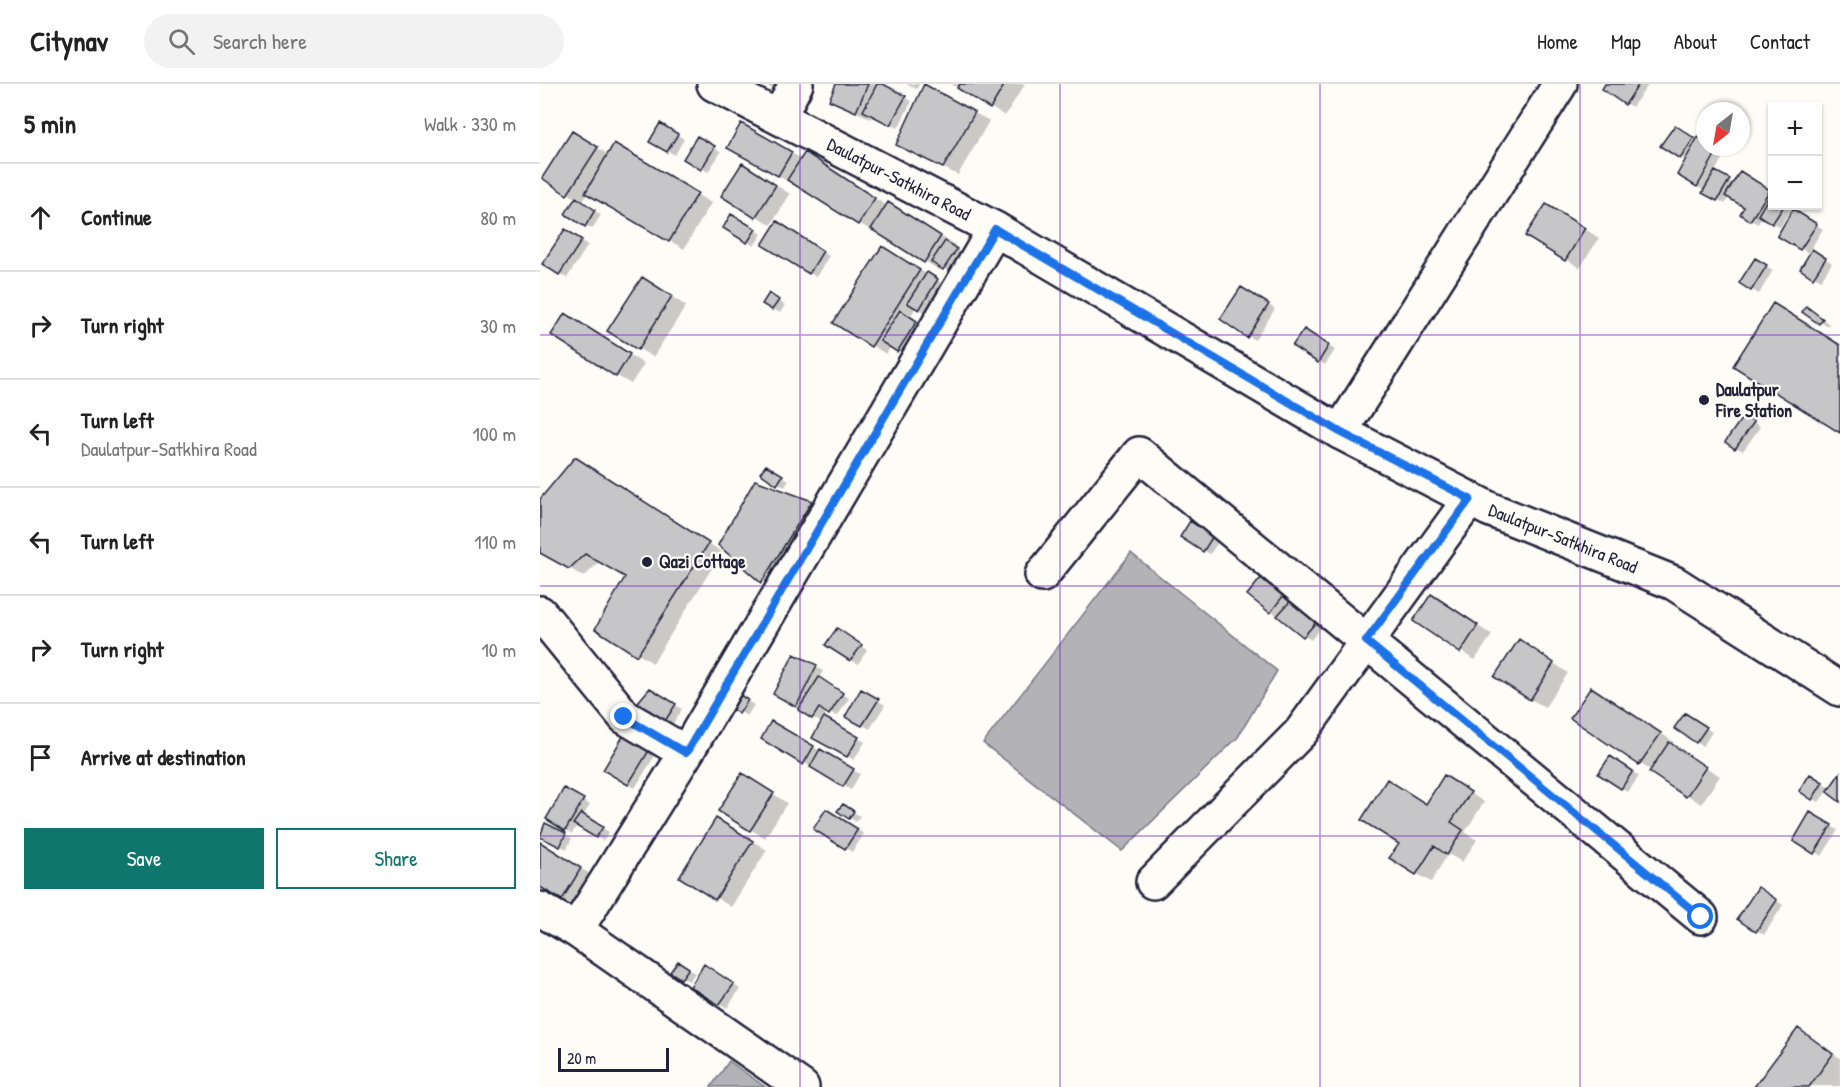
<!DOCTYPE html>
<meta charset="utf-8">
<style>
body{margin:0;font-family:"Patrick Hand",sans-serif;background:#f2f2f2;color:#222}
.controls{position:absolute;right:18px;top:18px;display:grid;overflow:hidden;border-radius:0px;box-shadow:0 2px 4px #0004}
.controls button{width:54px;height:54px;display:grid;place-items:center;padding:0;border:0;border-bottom:2px solid #e0e0e0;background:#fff;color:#222;font:30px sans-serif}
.compass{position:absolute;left:1156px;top:18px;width:54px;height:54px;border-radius:50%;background:#fff;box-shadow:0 2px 4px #0004;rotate:211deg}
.scale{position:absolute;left:18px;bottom:15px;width:111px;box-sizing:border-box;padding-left:6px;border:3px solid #22223b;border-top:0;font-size:16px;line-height:21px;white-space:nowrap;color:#22223b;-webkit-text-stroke:4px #fdfcf7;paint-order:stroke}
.stop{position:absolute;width:18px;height:18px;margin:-14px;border:4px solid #1a73e8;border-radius:50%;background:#fff}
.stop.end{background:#1a73e8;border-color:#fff;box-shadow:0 2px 6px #0008}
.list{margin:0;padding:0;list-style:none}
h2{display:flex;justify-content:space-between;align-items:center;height:78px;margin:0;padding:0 24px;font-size:26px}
h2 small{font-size:20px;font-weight:400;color:#767676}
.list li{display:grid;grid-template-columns:39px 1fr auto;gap:18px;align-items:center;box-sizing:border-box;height:108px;padding:0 24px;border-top:2px solid #e0e0e0}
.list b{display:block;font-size:22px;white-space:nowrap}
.list p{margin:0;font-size:20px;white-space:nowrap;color:#767676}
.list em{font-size:20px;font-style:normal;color:#767676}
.actions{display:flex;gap:12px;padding:18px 24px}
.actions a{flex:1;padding:14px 0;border:2px solid #0f766e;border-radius:0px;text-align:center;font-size:21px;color:#0f766e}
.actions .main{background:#0f766e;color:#fff}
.icon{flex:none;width:33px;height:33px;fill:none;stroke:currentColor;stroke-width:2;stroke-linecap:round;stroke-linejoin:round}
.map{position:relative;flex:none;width:1300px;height:1003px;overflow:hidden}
header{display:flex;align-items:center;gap:36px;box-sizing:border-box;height:84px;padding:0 30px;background:#fff;border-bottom:2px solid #e0e0e0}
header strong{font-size:28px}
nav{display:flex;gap:33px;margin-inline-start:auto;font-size:21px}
.search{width:420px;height:54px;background:#f2f2f2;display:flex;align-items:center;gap:15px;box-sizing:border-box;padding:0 21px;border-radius:33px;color:#767676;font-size:22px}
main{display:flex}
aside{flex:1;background:#fff}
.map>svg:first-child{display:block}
</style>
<header>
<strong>Citynav</strong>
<div class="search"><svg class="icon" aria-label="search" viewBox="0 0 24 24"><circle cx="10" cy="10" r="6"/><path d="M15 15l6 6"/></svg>Search here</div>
<nav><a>Home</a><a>Map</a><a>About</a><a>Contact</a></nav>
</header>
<main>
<aside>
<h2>5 min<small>Walk · 330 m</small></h2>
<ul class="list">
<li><svg class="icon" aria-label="ahead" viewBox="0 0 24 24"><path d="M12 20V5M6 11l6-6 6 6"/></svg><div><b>Continue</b></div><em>80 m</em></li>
<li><svg class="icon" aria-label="right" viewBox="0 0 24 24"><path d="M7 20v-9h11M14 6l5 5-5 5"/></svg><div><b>Turn right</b></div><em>30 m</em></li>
<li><svg class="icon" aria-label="left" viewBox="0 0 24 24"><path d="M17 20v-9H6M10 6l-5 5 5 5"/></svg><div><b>Turn left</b><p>Daulatpur-Satkhira Road</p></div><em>100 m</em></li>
<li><svg class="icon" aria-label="left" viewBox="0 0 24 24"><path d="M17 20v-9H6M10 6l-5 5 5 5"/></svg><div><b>Turn left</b></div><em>110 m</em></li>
<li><svg class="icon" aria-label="right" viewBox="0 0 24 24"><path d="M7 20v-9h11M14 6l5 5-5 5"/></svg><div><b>Turn right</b></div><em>10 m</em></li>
<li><svg class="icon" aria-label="arrive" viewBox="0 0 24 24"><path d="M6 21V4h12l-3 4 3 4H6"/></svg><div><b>Arrive at destination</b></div></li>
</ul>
<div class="actions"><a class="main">Save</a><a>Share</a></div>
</aside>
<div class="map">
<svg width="1300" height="1003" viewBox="0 0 1300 1003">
<rect width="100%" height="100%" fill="#fdfcf7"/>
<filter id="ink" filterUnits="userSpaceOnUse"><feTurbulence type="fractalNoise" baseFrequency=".0167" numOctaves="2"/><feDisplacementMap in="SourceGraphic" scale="12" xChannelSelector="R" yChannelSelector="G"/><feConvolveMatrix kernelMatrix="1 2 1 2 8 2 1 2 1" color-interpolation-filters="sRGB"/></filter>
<g filter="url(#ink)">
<path fill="#b2b2b7" stroke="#787885" stroke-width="1.5" d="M591,469L737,587L698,653L582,767L443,659Z
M189,977L225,1003H171Z"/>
<path fill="#0003" d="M224,0H254L240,9Z
M296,0H346L345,3L372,17L358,44L332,31L331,35L291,15Z
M366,0H379L377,5Z
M411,0H485L465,32Z
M1066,0H1109L1092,23L1085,19Z
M385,1L449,37L418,91L373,69Z
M121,41L144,55L135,71L111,57Z
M201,41L262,75L280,79L347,122L363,128L415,161L413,164L423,170L410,188L401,183L399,186L335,145L333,148L319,139L189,63Z
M1142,47L1158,57L1159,55L1165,59V63H1173L1185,70L1174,89L1194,100L1200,89L1232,109V122H1253L1240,143L1222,132L1218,140L1211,136L1206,123L1189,113L1185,120L1139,91L1146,77L1141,74Z
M157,54L181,68L168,88L145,74Z
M47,57L69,71L75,61L171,119L144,165L48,109L42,119L61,131L52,145L27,130L37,115L4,94Z
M217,89L250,110L231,141L183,111Z
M1253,127L1283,145L1268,169L1239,151Z
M1021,130L1059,154L1040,184L1026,175Z
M192,132L222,150L214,162L185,144Z
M244,143L289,172L276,193L224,160Z
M25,147L48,161L27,194L4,180Z
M1273,167L1292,179L1281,196L1262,185Z
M357,173L404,200L386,229L376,223L370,233L383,242L365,271L351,262L346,270L295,239Z
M1215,176L1233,186L1219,210L1201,199Z
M117,203L146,222L113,273L99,265Z
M709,208L735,225L715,256L682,235Z
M236,215L245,221L240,229L224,220Z
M1273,228L1289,240L1287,242L1280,238Z
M40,240L104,280L91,300L77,292Z
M771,250L795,266L785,281L778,277Z
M1212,337L1220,343L1203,367L1196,363Z
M50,383L182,468L113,579L57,545L87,493L60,477L44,493L0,467V418Z
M226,383L249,396L245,403L222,389Z
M215,398L271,418L285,427L236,506L222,498L180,461Z
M651,439L679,457L670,470L663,466Z
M728,499L751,518L784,539L771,556L738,531L731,528Z
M892,512L952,551L935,576L921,567Z
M304,550L327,566L318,580L287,561Z
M994,565L1028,589L1005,623L990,615Z
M255,572L283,587L279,594L309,614L297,633L287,627L282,634L325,658L314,676L274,653L282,639L260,626L261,624L235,609Z
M110,606L142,625L126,651Z
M322,607L345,621L330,645L307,632Z
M195,610L214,621L207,632L189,621Z
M1066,613L1134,658L1132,662L1180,692L1161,720L1032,634Z
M1152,635L1172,648L1163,662L1156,658Z
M232,639L320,690L311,706L223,655Z
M89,646L119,665L95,704L65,686Z
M1077,678L1099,692L1088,708L1081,704Z
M1300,692V716L1287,707L1279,718L1261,707L1278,696L1291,705Z
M217,699L247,719L225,754L210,745Z
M919,702L944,718L925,748L937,756L922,778L908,770L891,798L877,790L861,759L887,721Z
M25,706L50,721L43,732L69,748L63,757L37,741L32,750L8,734Z
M303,722L320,732L316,738L310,734Z
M286,727L324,750L312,768L275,745Z
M1271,730L1298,746L1282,772L1255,756Z
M5,741L32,754L27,765L0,752Z
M191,744L227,766L191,823L141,792Z
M0,760L55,793L37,824L0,802Z
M1225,809L1243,821L1224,851L1199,834Z
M138,879L155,889L149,897L132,888Z
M171,886L200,905L187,924L152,902Z
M1258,946L1300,974V1002L1216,1003Z"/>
<path fill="#c6c6c8" stroke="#22223b" stroke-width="1.5" d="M296,0H328L316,28L289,16Z
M337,0H343L366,12L350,41L323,27Z
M384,0L435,28L403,84L356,61Z
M420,0H465L450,25L417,4Z
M1065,0H1099L1085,21L1062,5Z
M120,39L138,50L127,68L109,58Z
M201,39L252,68L238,92L187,64Z
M1135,41L1154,54L1140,75L1120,62Z
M32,47L58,63L27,111L2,94Z
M157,52L175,62L161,86L143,75Z
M1158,53L1165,57V63L1179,64L1157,103L1137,91Z
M74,59L158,109L129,158L45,109Z
M265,68L335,114L318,141L247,96Z
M202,79L236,101L215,134L181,112Z
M1175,87L1190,95L1177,117L1162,109Z
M1200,87L1230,106L1210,137L1200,130L1204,123L1185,112Z
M1232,107V122H1244L1232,140L1218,131Z
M36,113L55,126L45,143L25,130Z
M348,118L401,152L384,179L331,145Z
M1006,120L1045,144L1025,177L985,152Z
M1253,125L1277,140L1260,166L1237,152Z
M191,130L216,145L207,159L183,144Z
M237,137L283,167L269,190L222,161Z
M25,145L42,156L19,191L2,180Z
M405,157L417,165L403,186L391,178Z
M342,162L380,186L331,263L293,239Z
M1272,165L1286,174L1273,194L1260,185Z
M1215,174L1227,181L1211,207L1199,199Z
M387,188L398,195L379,226L367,219Z
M102,193L132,212L98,266L67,247Z
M701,203L729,220L707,254L680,235Z
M229,209L239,216L232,226L222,220Z
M1233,219L1300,261V349L1193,282Z
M1266,222L1283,235L1279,240L1262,228Z
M360,226L377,237L357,268L340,257Z
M25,229L90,270L76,293L11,251Z
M764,245L789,261L778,279L752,262Z
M1204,331L1214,338L1195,365L1185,358Z
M35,373L169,459L97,572L55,545L85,493L45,470L29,485L0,469V415Z
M226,381L243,391L237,401L220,389Z
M215,396L272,417L221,499L178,461Z
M650,437L673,452L663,468L640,453Z
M721,494L744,511L730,529L707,511Z
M891,510L938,541L920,569L873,537Z
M753,514L779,535L763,553L737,532Z
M297,544L322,561L310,577L285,561Z
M979,555L1014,579L990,616L954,593Z
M254,570L277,581L256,623L233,610Z
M279,593L303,609L289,631L279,624L272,635L258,626Z
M1051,603L1121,649L1099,681L1030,634Z
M110,604L136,620L118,648L85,633Z
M321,605L339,615L322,642L305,633Z
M195,608L208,616L199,630L186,621Z
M1145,629L1167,643L1156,659L1134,644Z
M284,633L319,653L307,673L272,654Z
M231,637L274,662L263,681L221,655Z
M88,644L113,660L88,701L63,686Z
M1129,658L1166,683L1146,713L1109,688Z
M280,665L314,685L303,703L270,683Z
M1070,672L1093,687L1081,705L1058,690Z
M202,689L234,709L210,747L178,727Z
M1300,689V718L1287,708Z
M1270,690L1283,698L1272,716L1259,707Z
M904,691L931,708L911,738L923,746L907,771L894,762L876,791L849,774L859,760L821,736L847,695L886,720Z
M24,704L44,715L25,747L6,735Z
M303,720L314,727L309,735L297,727Z
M286,725L318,745L305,765L273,745Z
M1270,728L1292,741L1274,770L1253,757Z
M41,729L63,743L56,754L33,740Z
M176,734L213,757L175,816L139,793Z
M5,739L26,749L20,763L0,753Z
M0,758L41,784L22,816L0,803Z
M1218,803L1237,816L1216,848L1197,835Z
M138,877L149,884L141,895L130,888Z
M164,880L194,900L179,921L150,903Z
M1258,944L1293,970L1269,1003H1214Z"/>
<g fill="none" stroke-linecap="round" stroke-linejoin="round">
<g stroke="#22223b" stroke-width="38">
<path id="minor" d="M239,33L256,0
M800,348L1020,0
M502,491L599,370L1161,833
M0,529L85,633L146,669
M613,798L761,648L930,415
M0,825L36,846
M262,1003L36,846L146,669L455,145"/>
</g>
<g stroke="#22223b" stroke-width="38">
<g id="major">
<path id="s1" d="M174,0L455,145L800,348L949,425L1134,499L1300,605"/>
</g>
</g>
<use href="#minor" stroke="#fdfcf7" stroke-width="33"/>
<use href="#major" stroke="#fdfcf7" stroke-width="33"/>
</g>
</g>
<g fill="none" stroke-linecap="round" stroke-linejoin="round" filter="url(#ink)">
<path stroke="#1a73e8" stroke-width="8" d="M84,633L146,669L455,145L800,348L930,415L826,557L1161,833"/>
</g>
<path fill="none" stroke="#7b2cbf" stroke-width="1.5" stroke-opacity="0.55" d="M260,0V1003M520,0V1003M780,0V1003M1040,0V1003M0,251H1300M0,502H1300M0,752H1300"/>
<g fill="#22223b" stroke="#fdfcf7" stroke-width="2">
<circle cx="1164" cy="316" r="6"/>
<circle cx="107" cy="478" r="6"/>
</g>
<g text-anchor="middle" stroke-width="4.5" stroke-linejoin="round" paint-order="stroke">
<g font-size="18" fill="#22223b" stroke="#fdfcf7">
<text dy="6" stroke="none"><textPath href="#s1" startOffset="208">Daulatpur-Satkhira Road</textPath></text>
<text dy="6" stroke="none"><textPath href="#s1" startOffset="964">Daulatpur-Satkhira Road</textPath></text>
</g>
<g font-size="18" font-weight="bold" fill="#22223b" stroke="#fdfcf7" text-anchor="start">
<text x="1176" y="312">Daulatpur<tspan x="1176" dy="21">Fire Station</tspan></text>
<text x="119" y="484">Qazi Cottage</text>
</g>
</g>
</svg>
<div class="controls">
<button>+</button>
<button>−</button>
</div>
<svg class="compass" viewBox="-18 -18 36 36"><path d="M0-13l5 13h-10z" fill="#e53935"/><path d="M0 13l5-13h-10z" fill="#767676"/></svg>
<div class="scale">20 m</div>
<div class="stop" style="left:1161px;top:833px"></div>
<div class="stop end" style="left:84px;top:633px"></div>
</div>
</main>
